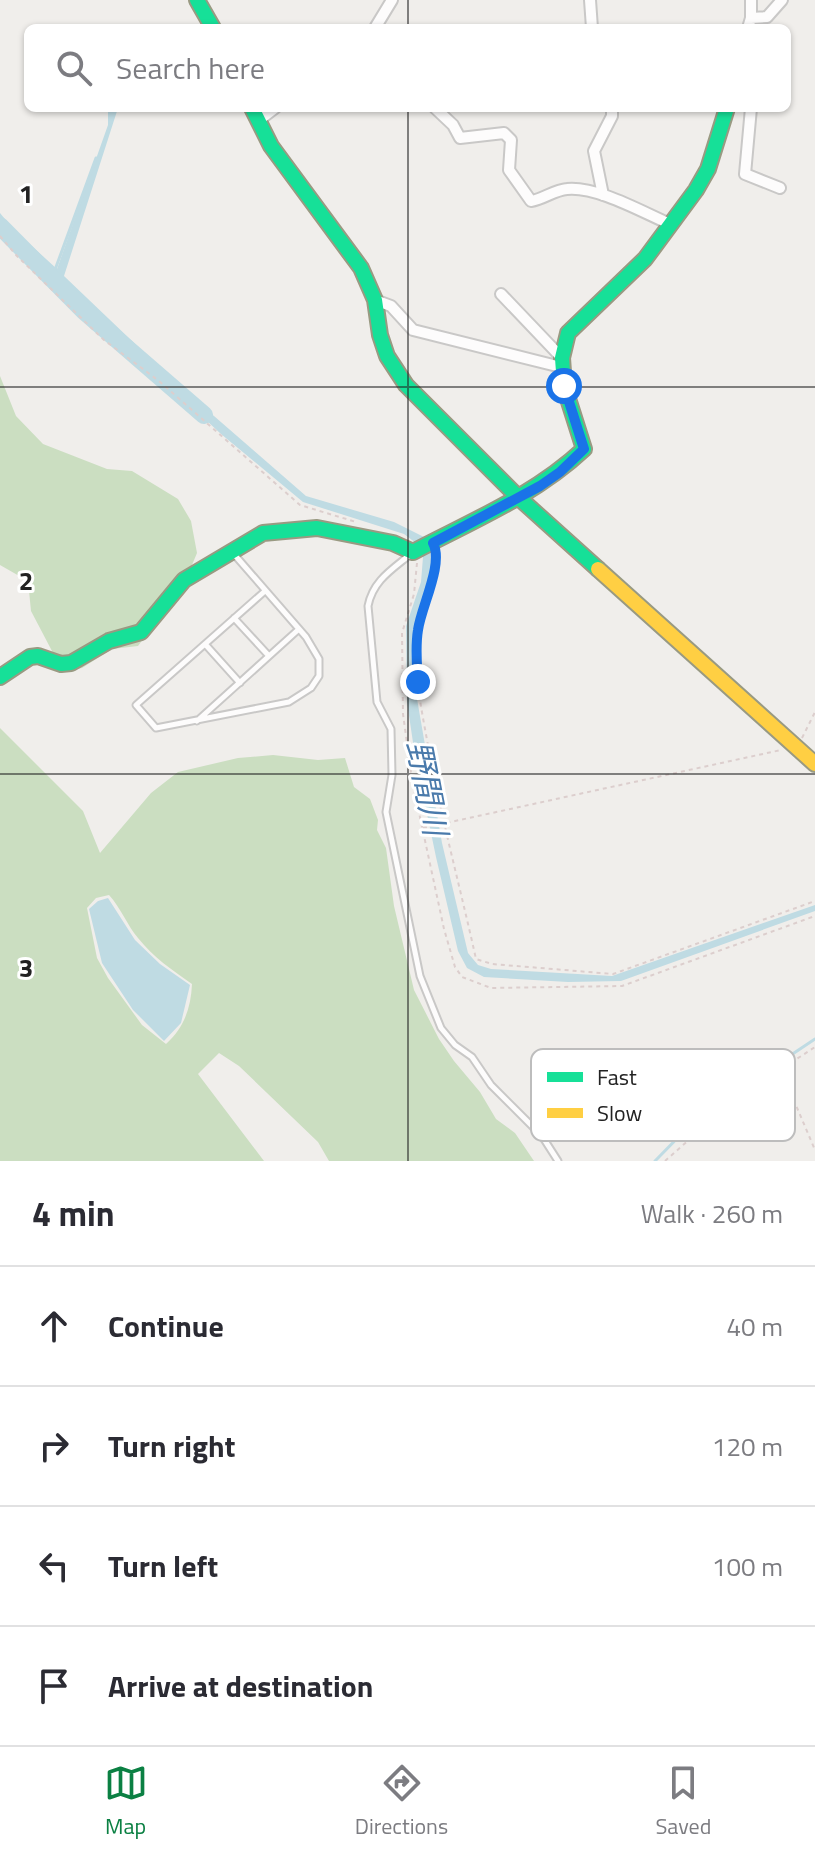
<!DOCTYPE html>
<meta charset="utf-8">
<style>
body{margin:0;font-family:"Titillium Web","Noto Sans JP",sans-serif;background:#f2f2f3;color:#2b2b33}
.stop{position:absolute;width:24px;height:24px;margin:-18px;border:6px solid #1a73e8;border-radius:50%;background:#fff}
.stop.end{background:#1a73e8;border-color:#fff;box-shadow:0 2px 8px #0008}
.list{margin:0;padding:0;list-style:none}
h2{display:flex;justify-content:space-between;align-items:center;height:104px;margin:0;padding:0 32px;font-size:34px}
h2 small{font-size:26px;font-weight:400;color:#7c7c81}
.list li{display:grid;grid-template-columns:52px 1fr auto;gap:24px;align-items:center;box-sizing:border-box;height:120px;padding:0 32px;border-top:2px solid #e1e1e2}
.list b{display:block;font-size:30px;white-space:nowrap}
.list em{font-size:26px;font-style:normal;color:#7c7c81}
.icon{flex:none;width:44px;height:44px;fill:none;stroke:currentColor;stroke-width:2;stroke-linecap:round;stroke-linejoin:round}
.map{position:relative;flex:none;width:815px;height:1161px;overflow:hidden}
.search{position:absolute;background:#fff;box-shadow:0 2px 6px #0004;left:24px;right:24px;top:24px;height:88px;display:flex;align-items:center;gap:20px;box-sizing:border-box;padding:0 28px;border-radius:12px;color:#7c7c81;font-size:30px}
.sheet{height:584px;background:#fff}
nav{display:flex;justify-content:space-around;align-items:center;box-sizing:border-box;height:112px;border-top:2px solid #e1e1e2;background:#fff;font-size:22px;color:#7c7c81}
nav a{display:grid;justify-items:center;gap:4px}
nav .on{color:#0b8043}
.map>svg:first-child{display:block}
</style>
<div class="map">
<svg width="815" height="1161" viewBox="0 0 815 1161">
<rect width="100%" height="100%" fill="#f0eeeb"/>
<path fill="#cbdec1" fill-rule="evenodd" d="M0,376L16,416L43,444L107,469L132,471L178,499L191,521L197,553L184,584L138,646L112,649L82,668L63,672L31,611L28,581L0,565Z
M0,728L83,811L100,853L151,793L178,772L238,758L273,755L318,760L345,758L354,787L370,799L378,820L377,830L386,848L394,906L414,990L439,1039L454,1061L480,1092L496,1119L515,1133L534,1161H329L318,1142L239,1066L219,1053L198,1074L264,1161H0ZM109,895C121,908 127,925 138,938C153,957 172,970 192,984C191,1008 184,1028 166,1044L142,1025L108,978L97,958L87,908L96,898Z"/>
<path fill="#bfdbe3" d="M108,108H118L64,276L176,383L306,496L394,522L426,538L431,549L432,566L414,636L416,693L442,843L468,953L478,965L491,969L612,976L815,905V911L621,981L568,982L484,977L467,968L458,951L436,857L415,756L407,702L406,626L421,582L423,557L416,543L404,534L303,502L221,434L54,279L0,223V213L13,229L57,269L108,125Z
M108,898L135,940L160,964L190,985L181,1023L164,1041L133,1010L102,963L89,909L98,901Z"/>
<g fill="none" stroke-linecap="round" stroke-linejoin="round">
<path stroke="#bfdbe3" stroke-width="3" d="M52,278L96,158
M655,1161L698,1117L815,1039"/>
<path stroke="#bfdbe3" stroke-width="18" d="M0,226L84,311L204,415"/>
<g stroke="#c9c8c7" stroke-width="9">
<path id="lane" d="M233,553L306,637L319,659V676L311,688L289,702L156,728L136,705L265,591
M412,553C393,569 373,580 368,606L377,702L391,729L392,775L386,812L420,976L441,1028L455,1045L472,1057L491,1085L542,1136L558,1161
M234,618L269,656
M205,644L240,683
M197,721L299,629"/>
</g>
<g stroke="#c9c8c7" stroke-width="14">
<path id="street" d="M590,0L592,28
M751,0V18
M375,28L392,0
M748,28L751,18L767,17L782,0
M435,108L453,125L460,138L504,133L511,140L509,170L531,201C544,199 554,190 567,189C597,186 642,212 670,224
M751,108L745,174L780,188
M258,121L275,108
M603,195L594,151L612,116V108
M501,294L562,358
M375,300L391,306L413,330L561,367"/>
</g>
<g stroke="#999a82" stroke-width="18">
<path id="fast" d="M197,0L213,28
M252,108L271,146L361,268L375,300L380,335L387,356L406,385L518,497L598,569
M0,677L30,657L38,656L61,664L71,663L109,641L141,632L184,580L263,533L317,528L393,543L413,552C472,521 535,495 584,449L564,386L562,358L568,333L645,259L696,190L708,169L727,108"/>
</g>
<g stroke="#999a82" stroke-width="18">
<path id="slow" d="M598,569L815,764"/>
</g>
<path stroke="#dccecd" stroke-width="2" stroke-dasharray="4 4" stroke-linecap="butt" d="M0,236L17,256L104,340L159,381L300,505L356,522
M435,553C434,586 417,616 416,648C415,684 424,721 430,757C443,824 461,891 476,959L492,964L613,974L815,901
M417,563L414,594L402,633L403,714L412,780L444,929L455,967L462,977L491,988L622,986L815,916
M802,738L815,712
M423,828L781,750
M781,1070L815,1150
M665,1161L734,1100L815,1047"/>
<use href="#lane" stroke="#fdfcfc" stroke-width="5"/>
<use href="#street" stroke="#fdfcfc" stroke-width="10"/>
<use href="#fast" stroke="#16e098" stroke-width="14"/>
<use href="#slow" stroke="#ffcf43" stroke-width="14"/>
</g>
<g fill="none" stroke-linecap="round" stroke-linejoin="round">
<path stroke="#1a73e8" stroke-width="10" d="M418,682C417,665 415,648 418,630C421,607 444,564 433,543L540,486L560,472L584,449L564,386"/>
</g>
<path fill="none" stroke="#222" stroke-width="2" stroke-opacity="0.55" d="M408,0V28M408,108V1161M0,387H815M0,774H815"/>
<g text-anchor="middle" stroke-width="6" stroke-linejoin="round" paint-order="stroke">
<g font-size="32" font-style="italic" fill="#4a7aab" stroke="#fff">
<text transform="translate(427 788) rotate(79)" y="11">野間川</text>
</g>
</g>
<rect x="531" y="1049" width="264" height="92" rx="12" fill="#fff" stroke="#bdbdbd" stroke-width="2"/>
<rect x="547" y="1072" width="36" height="10" fill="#16e098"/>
<rect x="547" y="1108" width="36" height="10" fill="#ffcf43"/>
<g font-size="22" fill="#222">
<text x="597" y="1085">Fast</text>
<text x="597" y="1121">Slow</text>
</g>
<g font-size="26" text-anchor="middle" font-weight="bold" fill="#222" stroke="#fff" stroke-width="6" stroke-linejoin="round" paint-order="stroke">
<text x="26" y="203">1</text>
<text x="26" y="590">2</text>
<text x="26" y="977">3</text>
</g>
</svg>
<div class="stop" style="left:564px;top:386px"></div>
<div class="stop end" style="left:418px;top:682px"></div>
<div class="search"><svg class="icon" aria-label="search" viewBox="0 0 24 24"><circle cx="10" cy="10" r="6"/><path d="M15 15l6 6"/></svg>Search here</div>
</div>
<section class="sheet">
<h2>4 min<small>Walk · 260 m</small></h2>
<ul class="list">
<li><svg class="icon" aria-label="ahead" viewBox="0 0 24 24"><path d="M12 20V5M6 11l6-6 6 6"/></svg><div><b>Continue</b></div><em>40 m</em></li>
<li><svg class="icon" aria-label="right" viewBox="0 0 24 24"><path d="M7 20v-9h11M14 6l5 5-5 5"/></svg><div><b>Turn right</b></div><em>120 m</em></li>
<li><svg class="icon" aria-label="left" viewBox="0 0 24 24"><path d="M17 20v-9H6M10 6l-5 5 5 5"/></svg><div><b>Turn left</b></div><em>100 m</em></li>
<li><svg class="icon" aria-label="arrive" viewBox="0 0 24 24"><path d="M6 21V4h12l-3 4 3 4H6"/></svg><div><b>Arrive at destination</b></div></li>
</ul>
</section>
<nav>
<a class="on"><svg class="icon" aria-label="map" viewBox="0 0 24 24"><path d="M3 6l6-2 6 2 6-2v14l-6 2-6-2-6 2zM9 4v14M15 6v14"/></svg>Map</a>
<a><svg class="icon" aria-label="directions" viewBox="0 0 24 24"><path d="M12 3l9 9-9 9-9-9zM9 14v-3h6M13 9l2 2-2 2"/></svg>Directions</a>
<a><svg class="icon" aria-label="saved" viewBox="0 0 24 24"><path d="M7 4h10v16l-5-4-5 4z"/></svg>Saved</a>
</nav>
